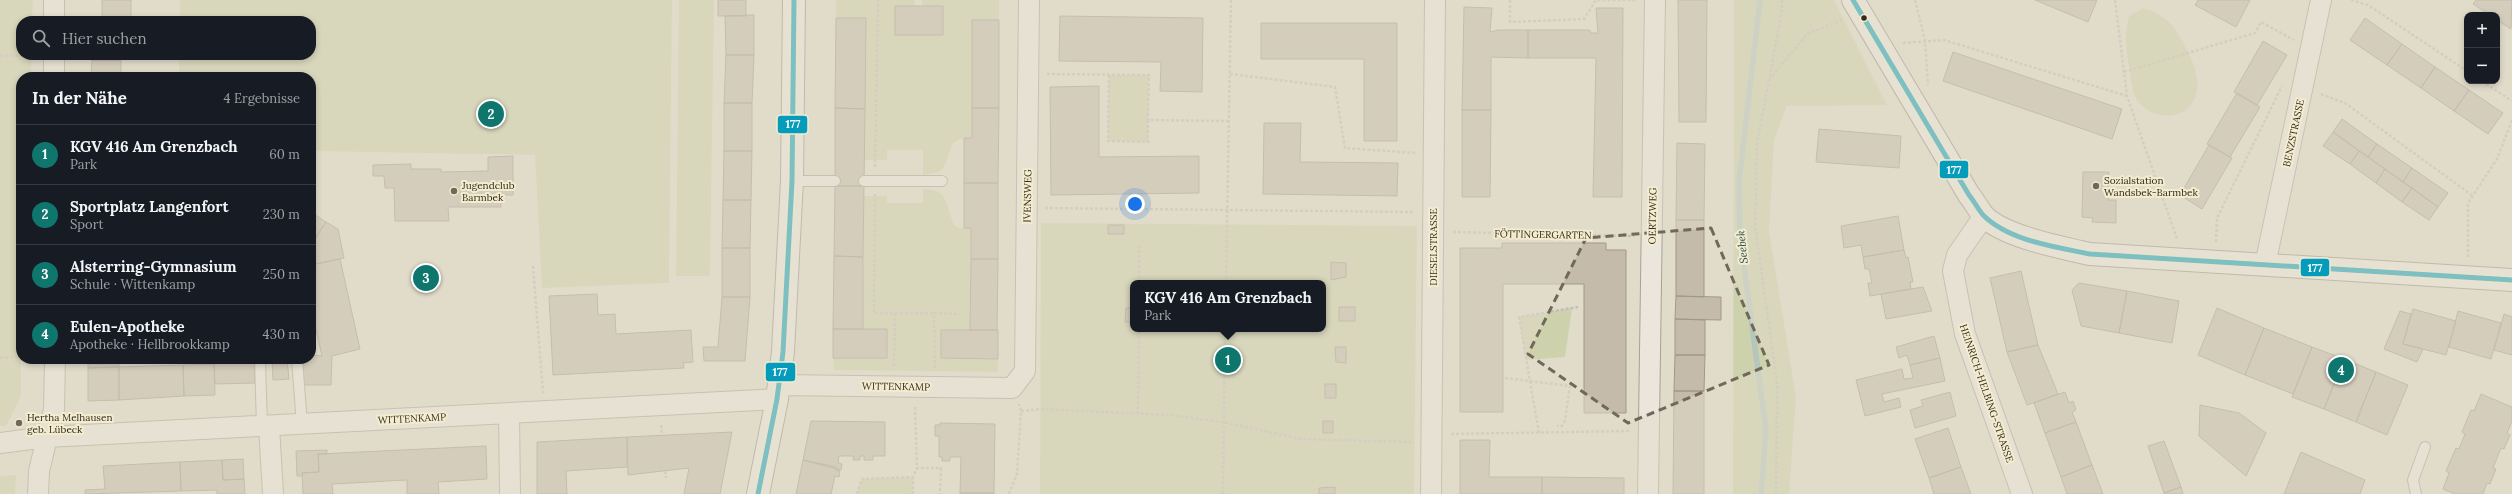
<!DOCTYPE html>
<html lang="de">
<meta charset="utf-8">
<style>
body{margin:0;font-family:Lora,serif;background:#242831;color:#f1f3f6}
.controls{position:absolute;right:12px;top:12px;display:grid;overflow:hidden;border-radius:8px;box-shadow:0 2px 6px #0003}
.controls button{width:36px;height:36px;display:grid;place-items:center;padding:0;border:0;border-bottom:1px solid #363941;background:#171b24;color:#f1f3f6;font:20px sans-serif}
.you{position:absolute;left:1135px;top:204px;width:14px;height:14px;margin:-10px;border:3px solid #fff;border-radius:50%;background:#1a73e8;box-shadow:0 0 0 6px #1a73e833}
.badge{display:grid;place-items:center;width:26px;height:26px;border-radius:50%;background:#0f766e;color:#fff;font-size:13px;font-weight:700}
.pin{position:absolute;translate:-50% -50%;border:2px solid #fff;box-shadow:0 1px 4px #0006}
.popup{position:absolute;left:1130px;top:280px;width:196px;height:52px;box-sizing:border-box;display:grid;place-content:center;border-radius:8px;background:#171b24;filter:drop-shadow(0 1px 3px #0005);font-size:13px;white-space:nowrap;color:#9ea1a6}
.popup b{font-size:15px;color:#f1f3f6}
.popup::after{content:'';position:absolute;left:50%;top:100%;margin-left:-8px;border:8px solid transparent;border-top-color:#171b24}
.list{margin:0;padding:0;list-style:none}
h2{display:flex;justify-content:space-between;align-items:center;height:52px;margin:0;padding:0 16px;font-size:17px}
h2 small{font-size:13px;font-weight:400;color:#9ea1a6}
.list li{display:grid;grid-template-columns:26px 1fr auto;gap:12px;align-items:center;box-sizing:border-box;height:60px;padding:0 16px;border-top:1px solid #363941}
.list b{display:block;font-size:15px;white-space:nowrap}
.list p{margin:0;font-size:13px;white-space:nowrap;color:#9ea1a6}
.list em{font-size:13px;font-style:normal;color:#9ea1a6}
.icon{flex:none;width:22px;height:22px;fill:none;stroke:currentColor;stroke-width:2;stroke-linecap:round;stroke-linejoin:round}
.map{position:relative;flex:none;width:2512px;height:494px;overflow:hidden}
.search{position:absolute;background:#171b24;box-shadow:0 2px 6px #0003;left:16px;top:16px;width:300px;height:44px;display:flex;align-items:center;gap:10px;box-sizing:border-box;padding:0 14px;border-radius:16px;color:#9ea1a6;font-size:15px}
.panel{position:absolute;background:#171b24;box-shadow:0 2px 6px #0003;left:16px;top:72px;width:300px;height:292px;border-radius:16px}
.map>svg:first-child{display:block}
</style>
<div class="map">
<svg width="2512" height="494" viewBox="0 0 2512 494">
<rect width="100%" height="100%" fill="#e1dcca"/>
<path fill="#cdd1ac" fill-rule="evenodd" d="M0,0H33L32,21H21V55H32L31,77H21V396L6,426H0Z
M180,0H672L669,283L542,288L535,155L311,151V77H179V55H311V21H180Z
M679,0H714L710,276H676Z
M836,0H915V6L895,7V35H943L922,6V0H999V20H972V138C942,137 955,157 940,172L923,175V150H887V160H864L866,18H836Z
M1734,0H1834L1887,105L1787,106L1774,141L1769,231L1796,397L1789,494H1733Z
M2144,8C2171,18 2177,29 2189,54C2222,121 2149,132 2134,94C2131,86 2131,75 2129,67C2126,49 2124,34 2129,16Z
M1109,75H1149L1148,142L1108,141Z
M923,189C948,188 946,205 954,225L958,228H971L970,330H941V358L998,359V372L834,370L833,358H887V329H863L864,196H887V203H923Z
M1041,223L1417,226L1414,494H1040ZM1133,283H1323V329H1133Z
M1572,308L1565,357L1526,360L1519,317Z
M16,475L15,494H0V476Z
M913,477V494H857L862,479Z"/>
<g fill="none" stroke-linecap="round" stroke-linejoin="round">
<path stroke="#b5c6bd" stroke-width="5.5" d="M1760,0L1739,182L1740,236L1766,430L1761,494"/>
</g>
<path fill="#c5bbab" stroke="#a1988a" d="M102,0H131V21H92L102,20Z
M718,0H746V16H718Z
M1678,0H1707L1706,122H1679Z
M2035,0H2097L2088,22Z
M2198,0H2250L2236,27L2195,5Z
M2476,0H2512L2511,29L2497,20V15H2490L2473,4Z
M895,6H943V35H895Z
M1464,7L1492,8L1490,32L1498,30H1528V58L1491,57V110H1462Z
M1596,8H1623L1622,197H1593L1596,58H1528V30H1589L1592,33H1598Z
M754,15V55H726L725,16Z
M1060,16L1203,18L1202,92L1160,91L1161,62L1059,61Z
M836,18H866L865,109L835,108Z
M2365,18L2402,44L2387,65L2350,40Z
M972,20H999V108H972Z
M1261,23H1397V141H1364V59H1261Z
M2263,41L2287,55L2257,105L2234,92Z
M2402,44L2435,67L2421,88L2387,65Z
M1953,52L2122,109L2112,139L1943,81Z
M92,55H121V60H92Z
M726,55H754L752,103H724Z
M92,60H121V77H91Z
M2435,67L2469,90L2454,111L2421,88Z
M1099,86V157L1199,156V193L1051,195L1050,87Z
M2469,90L2503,113L2488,134L2454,111Z
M2237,93L2260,107L2230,157L2207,144Z
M724,103H752V151H724Z
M835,108L865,109L864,186H835Z
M972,108H999L998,183H964V138H972Z
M1462,110H1491L1490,197H1462Z
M2342,119L2377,144L2368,157L2333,132Z
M1264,123H1301L1300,162L1398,163L1397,196L1263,194Z
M1819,129L1901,136L1899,168L1816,162Z
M2333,132L2359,151L2350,164L2323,146Z
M1677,143L1705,144L1704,220H1676Z
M2377,144L2412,168L2403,182L2368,157Z
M2209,145L2232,158L2202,209L2180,195Z
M724,151H752L751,200H723Z
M2359,151L2385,169L2376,183L2350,164Z
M513,156V195H501V207H448L449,221H395L394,188H385L384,176H373V165L411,164V169H441V172L488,171V157Z
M2412,168L2448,193L2438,207L2403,182Z
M2385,169L2412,188L2402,202L2376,183Z
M2083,172H2109L2108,200H2116V223L2092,222L2093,218L2082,217Z
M964,183H998V259H971V228H964Z
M835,186H864L863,257L834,256Z
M2412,188L2438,207L2429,220L2402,202Z
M723,200H751L750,248H722Z
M311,212L326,222L312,243L311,242Z
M1898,216L1904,250L1863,257L1861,245L1844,248L1841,226Z
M1676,220H1704V297L1676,296Z
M326,222L338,229L344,258L311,265V245Z
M1108,225H1124V234H1108Z
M1502,243H1606V250H1626V413H1584V284H1503V412H1460V248H1502Z
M722,248H750V297H722Z
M1904,250L1906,258L1908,257L1913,282H1910L1911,289L1870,296L1868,283H1872L1869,269H1865L1863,257Z
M834,256L863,257V329H833Z
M340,259L360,349L332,356L331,385H302L303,359H311V355L322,356L311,308V265Z
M971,259H998L997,330H970Z
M1331,262L1346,263V277L1331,280Z
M2021,271L2038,345L2007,352L1990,278Z
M2079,283L2127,291L2119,333L2081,326L2072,290Z
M1923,287L1932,311L1886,319L1881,294Z
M2127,291L2179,301L2172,343L2119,333Z
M597,294L598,315L615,314L616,334L691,330L693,362L683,363L684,368L553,375L549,296Z
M1676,296L1721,297V320L1675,319Z
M722,297H750L745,361H704L703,347H718Z
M1339,307H1355V321H1339Z
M1126,308H1133V322H1125Z
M2217,308L2264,328L2245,375L2198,355Z
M2413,309L2456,321L2446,355L2403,344Z
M2400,311L2411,314L2403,344L2423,349L2417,362L2384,349Z
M2458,311L2501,323L2491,359L2449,347Z
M2504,314L2512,317V355L2494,350Z
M1675,319L1705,320V355H1675Z
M2264,328L2312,347L2293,394L2245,375Z
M833,329H887V358H833Z
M941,330H998V359L941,358Z
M1934,336L1940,358L1910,365L1907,355L1899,358L1896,347Z
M2038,345L2058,394L2027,405L2007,352Z
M1335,347H1346V363L1336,362Z
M2312,347L2344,359L2324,409L2292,397Z
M1675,355H1705L1704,391H1674Z
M1940,358L1945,381L1882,394L1884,402L1899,398L1901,407L1865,416L1856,380L1902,369L1904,379L1913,378L1910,365Z
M88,359H119V367L88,368Z
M214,359H254L255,383L215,384Z
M272,359H287L289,379L273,380Z
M2344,359L2376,372L2356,422L2324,409Z
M214,364L215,395L184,396L183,365Z
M183,365L184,396L119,400V367Z
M119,367V400L88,401V368Z
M2376,372L2408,385L2387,435L2356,422Z
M1325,384H1336V398H1325Z
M1674,391H1704V494H1673Z
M1950,392L1956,416L1915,428L1910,410L1923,406L1921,400Z
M2065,392L2069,403L2073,401L2076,410L2072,412L2076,422L2045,433L2034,403Z
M2481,394L2512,407V421L2507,433L2510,435L2504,449L2501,448L2493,468L2496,469L2490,484L2487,483L2483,494H2455L2443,489L2449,473L2446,471L2456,448L2459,449L2465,434L2462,432L2471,410L2474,411Z
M2200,405L2239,413L2266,433L2246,476L2199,436Z
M811,421L885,422V456H873V460H864V456H860V460H853L854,456H839L838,463L842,464L841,470L803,460Z
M1323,421H1333V433H1323Z
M2076,422L2092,465L2061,477L2045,433Z
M940,423L995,424L994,493H960L961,457H950V461H942V457H939V436H935V425H940Z
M1948,428L1961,467L1929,478L1915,439Z
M732,432L720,494H684L689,468L628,475L627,437Z
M627,437V467L566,471L567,494H537V442Z
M1460,440H1490L1489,477H1542V494H1460Z
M2164,441L2181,487L2164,493L2148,446Z
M486,446L487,479L438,482L439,494H407V480L332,484L333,494H303L302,473L319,472L318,454Z
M327,450V454H318L319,472L302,473V476H297L296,451Z
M2301,452L2365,480L2360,494H2284Z
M243,459L244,479L223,480L222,460Z
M222,460L223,480L244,479L245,494H217V490L181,491L180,462Z
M803,460L836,467V470L840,471L839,477L835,476L831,494H796Z
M180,462L181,491L85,494V490L105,489L103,466Z
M2092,465L2103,494H2067L2061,477Z
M1961,467L1971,494H1934L1929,478Z
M1542,477L1624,478V494H1542Z
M1335,487V494H1319V488Z
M2181,487L2183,494H2164V493Z
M960,493H994V494H960Z"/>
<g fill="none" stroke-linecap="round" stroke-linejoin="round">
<g stroke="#a6a194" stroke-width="12">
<path id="lane" d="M792,181H835
M864,181H942
M260,359L262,427
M297,359L302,425
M2416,494L2413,480L2425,447"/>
</g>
<g stroke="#a6a194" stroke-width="22">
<path id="street" d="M54,21V0
M54,55V77
M1984,216L1957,255L1953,271L1965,334L2022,494
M2265,265L2321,0
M779,385L1012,388L1025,371L1029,0
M509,413L510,494
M269,426L273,494
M0,443L47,437L777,399
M38,494L39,471L54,409L55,359
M1431,494L1435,0
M1648,494L1655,0"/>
</g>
<g stroke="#969083" stroke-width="24">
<path id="secondary" d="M1853,0L1969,195C1974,201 1978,209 1983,215C2001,236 2063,248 2090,254L2512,280
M758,494L777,399L783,352L792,181L794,0"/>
</g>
<path stroke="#c2bdb3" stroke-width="2.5" stroke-dasharray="3 2" stroke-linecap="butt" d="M1510,0V22L1584,19L1596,0H1637
M1915,0L1925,40L1928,85
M2115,0L2127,96L2177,239
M2351,0L2368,5L2467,71
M1903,43L1944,40L2127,96
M0,56L35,55
M2124,72L2255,33L2261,22L2294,40
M1047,74L1149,75L1148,120L1229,121
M1230,74L1335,87L1345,148L1416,153
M1109,75L1108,141L1148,142V120
M1769,80L1807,34L1842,20
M2482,81L2512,101
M2321,94L2345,103L2473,196
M875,167L878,0
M875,194L874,313H895L894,367
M1045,208L1414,212
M1453,232L1634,236
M2216,242L2217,218L2282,86
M2468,257V203L2497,159L2512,120
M533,266L543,393
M1139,283V246
M1226,283L1231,0
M895,313H934
M0,358L21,356
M935,368L934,313L960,314
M1505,378L1570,386L1565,420L1562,426H1557
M915,407L917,468H941L940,494
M1021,411L1040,409L1169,415L1223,422L1301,439L1413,442
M1138,414L1139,329
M661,425L662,435
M1539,433L1519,317L1578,307
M1451,434L1630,431
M665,471L666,478
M857,494L862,479L913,477
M913,494V477L917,468
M1009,494L1017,474L1021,411L1019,404
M1223,494L1225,329
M1776,494L1777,383L1755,226L1757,143L1782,11V0"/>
<use href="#lane" stroke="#eae6db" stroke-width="10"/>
<use href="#street" stroke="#eae6db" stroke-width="20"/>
<use href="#secondary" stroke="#eae6db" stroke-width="22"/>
<g stroke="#f3eccf" stroke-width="8">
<path id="bus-1" d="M1853,0L1969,195C1974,201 1978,209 1983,215C2009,241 2056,247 2090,254L2512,280
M758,494L777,399L783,352L792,181L794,0"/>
</g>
<use href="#bus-1" stroke="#059cbc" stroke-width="5"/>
</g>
<path d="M0 0H2512V494H0ZM1711,228L1769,365L1628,423L1528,354L1586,238Z" fill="#e1dcca" fill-opacity=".55" fill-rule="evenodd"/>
<path fill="none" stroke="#70685a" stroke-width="3" stroke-dasharray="8 5" stroke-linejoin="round" d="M1711,228L1769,365L1628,423L1528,354L1586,238Z"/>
<circle fill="#332a1d" stroke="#f3eccf" stroke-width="1.5" cx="1864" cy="18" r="3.5"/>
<g fill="#70685a" stroke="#f3eccf" stroke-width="1.5">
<circle cx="2096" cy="186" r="4"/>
<circle cx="454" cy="191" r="4"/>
<circle cx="19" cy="423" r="4"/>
</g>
<g text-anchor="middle" stroke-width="4" stroke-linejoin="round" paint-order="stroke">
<g font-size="10" fill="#332a1d" stroke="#f3eccf">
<text transform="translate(2293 133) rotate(-78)" y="4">BENZSTRASSE</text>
<text transform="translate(1027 196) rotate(-89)" y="4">IVENSWEG</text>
<text transform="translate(1652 216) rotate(-89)" y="4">OERTZWEG</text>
<text transform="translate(1543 234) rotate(1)" y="4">FÖTTINGERGARTEN</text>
<text transform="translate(1433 247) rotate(-90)" y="4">DIESELSTRASSE</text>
<text transform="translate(896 386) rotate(1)" y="4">WITTENKAMP</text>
<text transform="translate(1987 393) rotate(71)" y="4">HEINRICH-HELBING-STRASSE</text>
<text transform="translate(412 418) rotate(-3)" y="4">WITTENKAMP</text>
</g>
<g font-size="10" fill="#332a1d" stroke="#f3eccf" text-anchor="start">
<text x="2104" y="184">Sozialstation<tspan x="2104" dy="12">Wandsbek-Barmbek</tspan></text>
<text x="462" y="189">Jugendclub<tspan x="462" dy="12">Barmbek</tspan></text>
<text x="27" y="421">Hertha Melhausen<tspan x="27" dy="12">geb. Lübeck</tspan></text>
</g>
<g font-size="11" font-style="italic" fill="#2c5152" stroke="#f3eccf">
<text transform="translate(1742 247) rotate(-96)" y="4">Seebek</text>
</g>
</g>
<g stroke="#f3eccf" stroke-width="1.5">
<rect x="777" y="115" width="31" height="19" rx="4" fill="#059cbc"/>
<rect x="1939" y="160" width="30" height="19" rx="4" fill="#059cbc"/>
<rect x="2300" y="258" width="30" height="19" rx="4" fill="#059cbc"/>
<rect x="765" y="362" width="31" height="20" rx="4" fill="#059cbc"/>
</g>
<g font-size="11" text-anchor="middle" font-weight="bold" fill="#fff">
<text x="793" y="128">177</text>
<text x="1954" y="174">177</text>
<text x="2315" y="272">177</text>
<text x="780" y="376">177</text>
</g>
</svg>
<div class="controls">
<button>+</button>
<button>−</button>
</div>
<div class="you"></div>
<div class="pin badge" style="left:1228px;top:360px">1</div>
<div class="popup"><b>KGV 416 Am Grenzbach</b>Park</div>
<div class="pin badge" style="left:491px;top:114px">2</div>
<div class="pin badge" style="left:426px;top:278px">3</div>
<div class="pin badge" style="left:2341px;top:370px">4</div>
<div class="search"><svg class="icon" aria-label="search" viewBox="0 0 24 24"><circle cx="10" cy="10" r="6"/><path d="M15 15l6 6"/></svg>Hier suchen</div>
<section class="panel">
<h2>In der Nähe<small>4 Ergebnisse</small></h2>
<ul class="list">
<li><span class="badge">1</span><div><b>KGV 416 Am Grenzbach</b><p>Park</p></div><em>60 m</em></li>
<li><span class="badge">2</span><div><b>Sportplatz Langenfort</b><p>Sport</p></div><em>230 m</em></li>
<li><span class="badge">3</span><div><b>Alsterring-Gymnasium</b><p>Schule · Wittenkamp</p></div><em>250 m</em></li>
<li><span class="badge">4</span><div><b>Eulen-Apotheke</b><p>Apotheke · Hellbrookkamp</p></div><em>430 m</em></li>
</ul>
</section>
</div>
